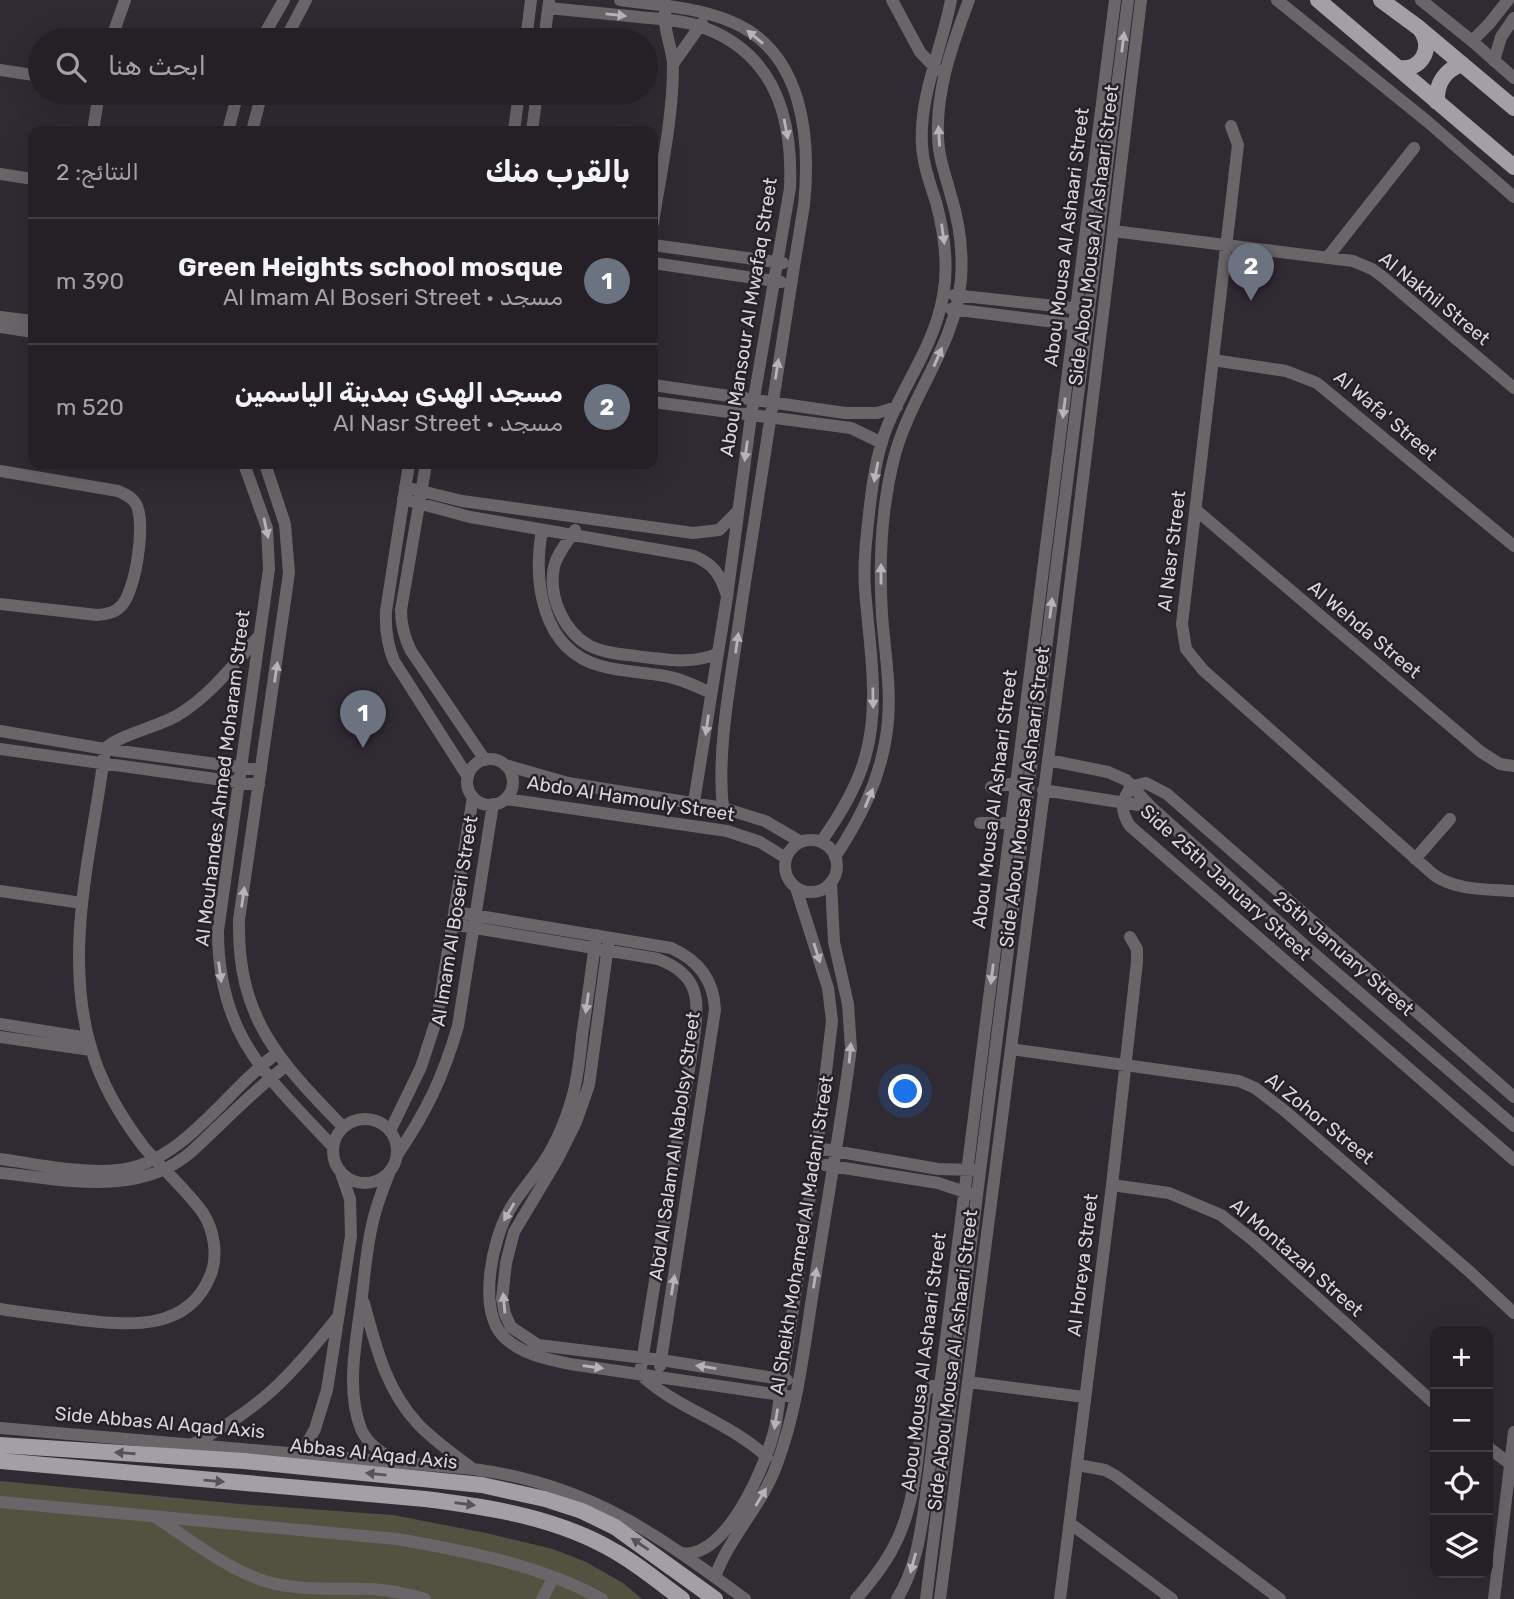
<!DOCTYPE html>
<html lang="ar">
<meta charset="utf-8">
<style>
body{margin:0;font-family:Rubik,Vazirmatn,sans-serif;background:#2c282e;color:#f1f3f6;direction:rtl}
.controls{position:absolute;right:21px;bottom:21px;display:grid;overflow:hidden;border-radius:14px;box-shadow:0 7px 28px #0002}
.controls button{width:63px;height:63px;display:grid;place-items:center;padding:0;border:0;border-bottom:2px solid #413e43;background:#242026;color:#f1f3f6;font:35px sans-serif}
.you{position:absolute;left:906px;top:1092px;width:24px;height:24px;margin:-18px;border:5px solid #fff;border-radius:50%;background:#1a73e8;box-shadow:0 0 0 10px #1a73e833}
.badge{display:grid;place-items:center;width:46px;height:46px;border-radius:50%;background:#db2777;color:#fff;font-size:23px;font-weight:700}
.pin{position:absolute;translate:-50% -58px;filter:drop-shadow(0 2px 4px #0008)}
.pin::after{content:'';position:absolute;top:37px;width:24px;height:21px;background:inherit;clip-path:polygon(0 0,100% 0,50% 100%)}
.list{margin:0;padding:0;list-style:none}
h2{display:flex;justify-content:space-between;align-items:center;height:91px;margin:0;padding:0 28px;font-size:30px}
h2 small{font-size:23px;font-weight:400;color:#a3a3a7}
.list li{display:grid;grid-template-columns:46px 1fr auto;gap:21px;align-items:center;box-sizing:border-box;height:126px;padding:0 28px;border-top:2px solid #413e43}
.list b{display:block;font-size:26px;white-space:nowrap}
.list p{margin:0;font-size:23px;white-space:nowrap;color:#a3a3a7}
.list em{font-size:23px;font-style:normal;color:#a3a3a7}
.icon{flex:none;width:38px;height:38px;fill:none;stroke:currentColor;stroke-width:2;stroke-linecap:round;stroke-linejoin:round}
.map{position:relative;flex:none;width:1514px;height:1599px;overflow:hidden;direction:ltr}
.search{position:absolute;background:#242026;box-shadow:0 7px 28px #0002;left:28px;top:28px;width:630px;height:77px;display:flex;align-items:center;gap:18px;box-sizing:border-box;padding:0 24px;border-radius:38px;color:#a3a3a7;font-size:26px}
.panel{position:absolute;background:#242026;box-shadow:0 7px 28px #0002;left:28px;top:126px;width:630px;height:343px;border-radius:14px;direction:rtl}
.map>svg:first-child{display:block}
</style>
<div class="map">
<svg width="1514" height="1599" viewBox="0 0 1514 1599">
<rect width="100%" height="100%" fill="#302a33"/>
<path fill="#525240" d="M0,1481L240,1504L393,1515L486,1533L553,1549L586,1562L623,1583L642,1599H0Z"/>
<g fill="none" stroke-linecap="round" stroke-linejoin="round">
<path stroke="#69666a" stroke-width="12" d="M620,0C657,5 697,7 732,22C803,52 811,137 804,205C782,339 761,473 741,608C733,669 716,747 723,808
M892,0L920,52L937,70
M1277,0L1428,122L1514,197
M1421,0L1472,41L1514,78
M548,8C578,11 608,14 639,17C659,19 683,20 702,27C775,53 793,117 790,188L751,416L727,597L694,802
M111,40L125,0
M261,40L284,0
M285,40L306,0
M526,40L531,0
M544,40L549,2
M1472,41L1489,24L1508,0
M1494,61L1501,37L1514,18
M673,64L702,23
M0,70L40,76
M1231,126L1238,145L1182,624L1186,649L1203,670L1434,875C1457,891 1487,889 1514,891
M93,131L99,93
M228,131L238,93
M252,131L262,93
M514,131L519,93
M532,131L537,93
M0,174L33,179
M653,223C661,171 673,118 673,66C673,48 663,32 665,13
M1113,231L1353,261L1372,269L1383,277L1514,388
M653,245L783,263
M1327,258L1414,148
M653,263L781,282
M954,295L1082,309
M951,309L1079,325
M0,317L33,321
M0,327L33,332
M1213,360L1286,371L1317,383L1514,546
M653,385L845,413H877L897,407
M653,402L851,428L882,443
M244,464L267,528L269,569L218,931C218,1036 267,1076 333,1147
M265,464L285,524L289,573L239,920C237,1018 279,1061 343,1127
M409,464L386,611C385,630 387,644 394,661L468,777
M426,464L401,610C401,626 404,637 411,651L485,760
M0,471L118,491C125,494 132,497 136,504C146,523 136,589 122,605C115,613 107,614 97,615L0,604
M405,487L462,501L693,533L719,530L737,512
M403,499L470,517L694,556C713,564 720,574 726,593
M1196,510L1481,752L1500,764L1514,766
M542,530C533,581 541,650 601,666C622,672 644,672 665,676C682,679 696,686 711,693
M575,530C568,542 557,553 554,567C548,597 564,632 590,646C606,654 626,654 643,657C669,660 692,664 717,654
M0,731L105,749L261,770
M0,749L259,785
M467 782a23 23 0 1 1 46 0a23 23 0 1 1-46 0Z
M1048,760L1108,772L1126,780L1151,807L1304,945L1514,1126
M505,765L568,783L723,808L765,821L801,842
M991,787L1016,783
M1043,790L1151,807
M506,799L727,831L760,842L786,858
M980,823H1011
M785 866a26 26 0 1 1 52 0a26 26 0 1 1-52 0Z
M821,842C839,816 856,789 865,758C881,703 869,645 865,589C863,562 867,532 870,505C873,479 877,451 887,427C905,382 934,346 943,296C949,265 944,232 936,202C930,183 923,165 922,145C919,96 942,48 951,0
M835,857C860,819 879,782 886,737C893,695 885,656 882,615C879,565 881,511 893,462C908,398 956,346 961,279C963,252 959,222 951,196C947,180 941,165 939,149C933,98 951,48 969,0
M1415,859L1450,819
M0,891L82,903
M455,912L671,948C698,960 714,980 715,1010L660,1366
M452,924L658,959C700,975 699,999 694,1038L640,1374C675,1408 728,1421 767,1457
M596,935C592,969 587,1002 582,1036C580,1056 578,1078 572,1098C565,1123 553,1150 538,1170C529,1183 518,1195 510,1209C492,1239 476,1313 506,1339C524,1355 548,1359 570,1364L794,1397
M609,938L589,1085L576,1122L557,1160L514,1232L506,1263L502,1299L505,1314L511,1327L538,1345L661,1360L787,1380
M0,1024L88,1038
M0,1037L91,1050
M1011,1049L1239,1081L1255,1088L1285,1111L1470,1272L1514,1313
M1514,1097L1167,794L1146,783L1132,786C1121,800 1120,811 1130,826L1514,1160
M333 1151a32 32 0 1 1 64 0a32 32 0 1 1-64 0Z
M390,1131L421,1067L437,1018L473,797
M817,1148L938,1169L975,1170
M397,1155C427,1111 443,1077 458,1026L493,804
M0,1159C38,1164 80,1174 118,1170C183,1164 227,1089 276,1054
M825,1165L938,1183L971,1194
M390,1171C384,1186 378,1201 374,1217C367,1243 365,1270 362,1296C357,1338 345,1388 361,1429C367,1443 382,1455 396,1459
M0,1173C63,1179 138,1198 191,1152C223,1123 251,1092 286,1066
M1112,1185L1169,1193L1221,1215L1254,1241L1435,1404
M364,1303C376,1347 386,1390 418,1424C434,1441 455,1455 473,1469
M0,1309C25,1313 49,1316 74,1319C125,1325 188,1334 211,1274C218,1255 214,1230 203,1213C186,1189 162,1169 143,1146C121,1117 101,1083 91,1048C62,950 93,847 105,749C118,735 158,727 178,715C211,695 234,664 259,636
M968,1382L1084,1397
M0,1428L473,1469C588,1484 655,1533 745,1599
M193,1444C260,1409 290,1377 337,1318
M1488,1447L1510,1464
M301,1454L315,1429L327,1390L351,1236L350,1199L341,1173
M1078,1465L1105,1470L1116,1476L1280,1599
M0,1502L397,1539C466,1551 540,1565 602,1599
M155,1517C188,1538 220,1564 256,1578C292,1592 334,1588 372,1589C390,1590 408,1594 425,1599
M1071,1524L1172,1599
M681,1553C727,1561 769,1459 776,1423L817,1148L832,1021L828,988L796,888
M715,1577C730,1535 764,1504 778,1461C799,1404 805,1339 815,1279C827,1202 841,1125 851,1048L848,1004L834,942L831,882
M542,1599L554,1577
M856,1599C870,1583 884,1566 894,1546C918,1501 918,1443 925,1392L931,1386L940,1384
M897,1599C919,1564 922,1521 928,1481L1115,0
M926,1599L1128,0
M940,1599L1061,660L1141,0
M1060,1599L1112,1185L1137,962V949L1130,937
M1494,1599L1514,1432"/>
<path stroke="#a49ea6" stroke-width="16" d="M1318,0L1514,167
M1381,0L1419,28L1514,108
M1398,68C1422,71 1434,48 1420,29
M1437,102C1436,84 1445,70 1462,64
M0,1445L244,1461L482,1485L545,1499L582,1511L615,1527L715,1599
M0,1461L425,1499C490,1507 559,1518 616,1552C639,1565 660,1583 682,1599"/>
</g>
<defs><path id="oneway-solid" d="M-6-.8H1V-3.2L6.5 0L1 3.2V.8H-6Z" transform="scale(1.75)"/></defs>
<g fill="#b7b4b9">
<use href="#oneway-solid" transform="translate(616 15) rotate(6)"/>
<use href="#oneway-solid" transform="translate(755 37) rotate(-141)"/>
<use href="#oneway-solid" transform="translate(1123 42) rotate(-83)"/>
<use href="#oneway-solid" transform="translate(786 129) rotate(79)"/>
<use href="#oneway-solid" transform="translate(939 136) rotate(-93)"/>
<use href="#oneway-solid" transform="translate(943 234) rotate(82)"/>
<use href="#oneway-solid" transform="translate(938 357) rotate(-66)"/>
<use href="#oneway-solid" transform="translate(777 369) rotate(-81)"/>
<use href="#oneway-solid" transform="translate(1064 408) rotate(97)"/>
<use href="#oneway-solid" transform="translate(746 451) rotate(98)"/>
<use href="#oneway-solid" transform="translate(876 472) rotate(101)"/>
<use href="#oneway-solid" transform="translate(266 528) rotate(78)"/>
<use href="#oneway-solid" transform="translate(881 574) rotate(-90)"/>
<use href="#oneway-solid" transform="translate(1051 608) rotate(-83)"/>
<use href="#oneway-solid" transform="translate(737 643) rotate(-82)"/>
<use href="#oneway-solid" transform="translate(276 672) rotate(-82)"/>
<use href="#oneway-solid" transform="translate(873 698) rotate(89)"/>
<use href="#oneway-solid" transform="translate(707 725) rotate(98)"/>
<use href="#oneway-solid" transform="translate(869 798) rotate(-67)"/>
<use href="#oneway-solid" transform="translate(243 897) rotate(-82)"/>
<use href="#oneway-solid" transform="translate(817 953) rotate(72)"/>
<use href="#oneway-solid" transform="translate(220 972) rotate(82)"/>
<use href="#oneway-solid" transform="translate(992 974) rotate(97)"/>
<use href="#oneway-solid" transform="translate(587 1003) rotate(98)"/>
<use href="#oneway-solid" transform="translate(850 1053) rotate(-85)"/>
<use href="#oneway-solid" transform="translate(509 1212) rotate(120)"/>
<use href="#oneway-solid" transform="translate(815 1278) rotate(-81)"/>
<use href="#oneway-solid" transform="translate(673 1285) rotate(-81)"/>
<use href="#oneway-solid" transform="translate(504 1303) rotate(-95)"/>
<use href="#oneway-solid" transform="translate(593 1367) rotate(8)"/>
<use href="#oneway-solid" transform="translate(706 1367) rotate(-171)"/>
<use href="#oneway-solid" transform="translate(776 1419) rotate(99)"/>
<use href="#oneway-solid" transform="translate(761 1497) rotate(-59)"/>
<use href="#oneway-solid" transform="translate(913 1563) rotate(105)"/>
</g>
<g fill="#58535b">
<use href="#oneway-solid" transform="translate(125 1453) rotate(-176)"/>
<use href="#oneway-solid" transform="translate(376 1474) rotate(-174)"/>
<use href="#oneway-solid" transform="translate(214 1481) rotate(5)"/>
<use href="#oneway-solid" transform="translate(465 1504) rotate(8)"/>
<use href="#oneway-solid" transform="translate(640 1544) rotate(-146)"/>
</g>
<g text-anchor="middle" stroke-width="5" stroke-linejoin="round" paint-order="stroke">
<g font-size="19" fill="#d9d5db" stroke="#262129">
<text transform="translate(1093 235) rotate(-83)" y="7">Side Abou Mousa Al Ashaari Street</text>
<text transform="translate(1066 237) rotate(-83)" y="7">Abou Mousa Al Ashaari Street</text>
<text transform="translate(1435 298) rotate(39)" y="7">Al Nakhil Street</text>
<text transform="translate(748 317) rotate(-81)" y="7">Abou Mansour Al Mwafaq Street</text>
<text transform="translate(1386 415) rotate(40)" y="7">Al Wafa' Street</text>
<text transform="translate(1171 551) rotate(-83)" y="7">Al Nasr Street</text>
<text transform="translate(1365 629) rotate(40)" y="7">Al Wehda Street</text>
<text transform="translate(222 778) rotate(-83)" y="7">Al Mouhandes Ahmed Moharam Street</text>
<text transform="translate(1024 797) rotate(-83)" y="7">Side Abou Mousa Al Ashaari Street</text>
<text transform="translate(631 798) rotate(9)" y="7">Abdo Al Hamouly Street</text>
<text transform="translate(994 799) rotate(-83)" y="7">Abou Mousa Al Ashaari Street</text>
<text transform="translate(1226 882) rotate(42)" y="7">Side 25th January Street</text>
<text transform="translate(454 921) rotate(-81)" y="7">Al Imam Al Boseri Street</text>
<text transform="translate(1344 953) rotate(41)" y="7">25th January Street</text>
<text transform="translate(1320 1118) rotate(39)" y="7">Al Zohor Street</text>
<text transform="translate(674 1146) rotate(-82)" y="7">Abd Al Salam Al Nabolsy Street</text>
<text transform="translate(801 1235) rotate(-81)" y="7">Al Sheikh Mohamed Al Madani Street</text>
<text transform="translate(1297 1257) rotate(41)" y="7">Al Montazah Street</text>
<text transform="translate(1082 1265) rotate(-83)" y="7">Al Horeya Street</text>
<text transform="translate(952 1360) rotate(-83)" y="7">Side Abou Mousa Al Ashaari Street</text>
<text transform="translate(923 1362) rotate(-83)" y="7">Abou Mousa Al Ashaari Street</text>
<text transform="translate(160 1422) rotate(5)" y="7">Side Abbas Al Aqad Axis</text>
<text transform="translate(374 1453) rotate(6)" y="7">Abbas Al Aqad Axis</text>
</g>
</g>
</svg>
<div class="controls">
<button>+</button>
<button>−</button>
<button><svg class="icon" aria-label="locate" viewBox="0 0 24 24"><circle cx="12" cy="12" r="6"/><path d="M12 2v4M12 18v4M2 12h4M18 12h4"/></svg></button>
<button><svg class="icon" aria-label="layers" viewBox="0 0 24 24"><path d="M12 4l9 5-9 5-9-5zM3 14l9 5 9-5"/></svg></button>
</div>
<div class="you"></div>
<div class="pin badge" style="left:363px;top:748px;background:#6b7280">1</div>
<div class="pin badge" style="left:1251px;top:301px;background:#6b7280">2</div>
<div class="search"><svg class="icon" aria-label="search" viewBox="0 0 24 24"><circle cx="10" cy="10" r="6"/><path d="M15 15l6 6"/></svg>ابحث هنا</div>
<section class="panel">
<h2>بالقرب منك<small>النتائج: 2</small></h2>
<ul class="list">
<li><span class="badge" style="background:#6b7280">1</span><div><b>Green Heights school mosque</b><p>مسجد · Al Imam Al Boseri Street</p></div><em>390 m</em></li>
<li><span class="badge" style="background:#6b7280">2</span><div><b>مسجد الهدى بمدينة الياسمين</b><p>مسجد · Al Nasr Street</p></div><em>520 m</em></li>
</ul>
</section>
</div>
